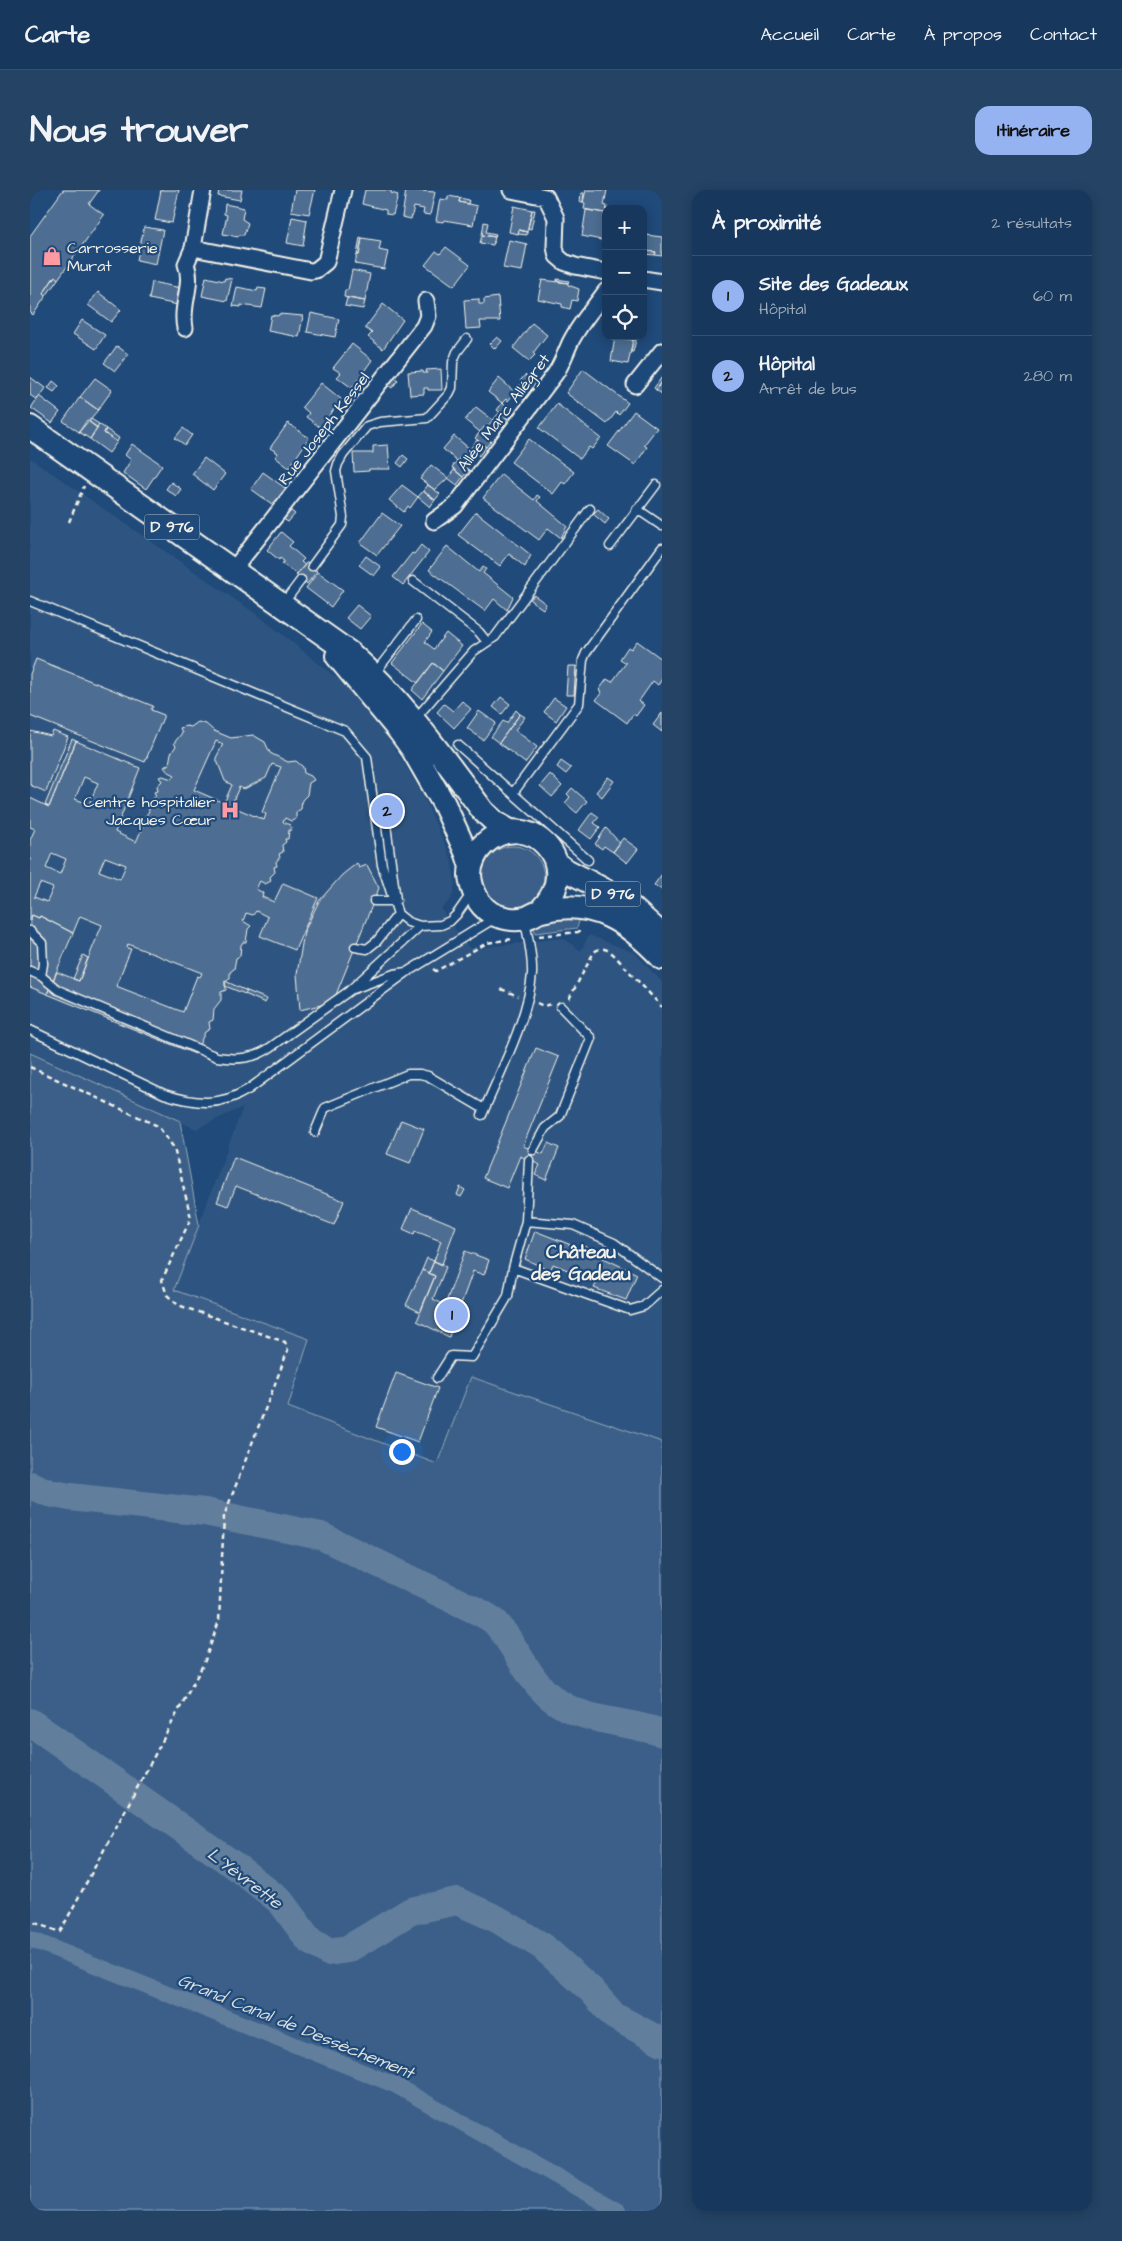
<!DOCTYPE html>
<html lang="fr">
<meta charset="utf-8">
<style>
body{margin:0;font-family:"Architects Daughter",sans-serif;background:#244365;color:#f1f3f6}
.controls{position:absolute;right:15px;top:15px;display:grid;overflow:hidden;border-radius:10px;box-shadow:0 2px 12px #0003}
.controls button{width:45px;height:45px;display:grid;place-items:center;padding:0;border:0;border-bottom:1px solid #365272;background:#17385c;color:#f1f3f6;font:25px sans-serif}
.you{position:absolute;left:371px;top:1261px;width:18px;height:18px;margin:-12px;border:4px solid #fff;border-radius:50%;background:#1a73e8;box-shadow:0 0 0 8px #1a73e833}
.badge{display:grid;place-items:center;width:32px;height:32px;border-radius:50%;background:#95b2f1;color:#111;font-size:16px;font-weight:700}
.pin{position:absolute;translate:-50% -50%;border:2px solid #fff;box-shadow:0 1px 5px #0006}
.list{margin:0;padding:0;list-style:none}
h2{display:flex;justify-content:space-between;align-items:center;height:65px;margin:0;padding:0 20px;font-size:21px}
h2 small{font-size:16px;font-weight:400;color:#9eacbb}
.list li{display:grid;grid-template-columns:32px 1fr auto;gap:15px;align-items:center;box-sizing:border-box;height:80px;padding:0 20px;border-top:1px solid #365272}
.list b{display:block;font-size:19px;white-space:nowrap}
.list p{margin:0;font-size:16px;white-space:nowrap;color:#9eacbb}
.list em{font-size:16px;font-style:normal;color:#9eacbb}
.icon{flex:none;width:28px;height:28px;fill:none;stroke:currentColor;stroke-width:2;stroke-linecap:round;stroke-linejoin:round}
.map{position:relative;flex:none;width:632px;height:2021px;overflow:hidden;border-radius:15px}
header{display:flex;align-items:center;gap:30px;box-sizing:border-box;height:70px;padding:0 25px;background:#17385c;border-bottom:1px solid #365272}
header strong{font-size:24px}
nav{display:flex;gap:28px;margin-inline-start:auto;font-size:18px}
.intro{display:flex;align-items:center;justify-content:space-between;box-sizing:border-box;height:120px;padding:0 30px}
h1{margin:0;font-size:35px}
.button{padding:12px 22px;border-radius:15px;background:#95b2f1;color:#111;font-size:18px;font-weight:700}
main{display:flex;gap:30px;padding:0 30px}
aside{flex:1;background:#17385c;border-radius:15px;box-shadow:0 2px 12px #0003}
.map>svg:first-child{display:block}
</style>
<header>
<strong>Carte</strong>
<nav><a>Accueil</a><a>Carte</a><a>À propos</a><a>Contact</a></nav>
</header>
<div class="intro"><h1>Nous trouver</h1><a class="button">Itinéraire</a></div>
<main>
<div class="map">
<svg width="632" height="2021" viewBox="0 0 632 2021">
<rect width="100%" height="100%" fill="#1f4a7a"/>
<filter id="ink" filterUnits="userSpaceOnUse"><feTurbulence type="fractalNoise" baseFrequency=".02" numOctaves="2"/><feDisplacementMap in="SourceGraphic" scale="10" xChannelSelector="R" yChannelSelector="G"/><feConvolveMatrix kernelMatrix="1 2 1 2 8 2 1 2 1" color-interpolation-filters="sRGB"/></filter>
<g filter="url(#ink)">
<path fill="#2d5581" d="M0,268L229,426L312,492L362,554L391,601L421,668L425,691L424,701L421,709L411,719L440,759L533,748L551,761L559,745L605,763L632,792V1535L222,1315L279,1149L144,1100L213,917L166,939L0,864Z"/>
<path fill="#3a5f88" stroke="#97a8b8" d="M452 687a31 31 0 1 1 62 0a31 31 0 1 1-62 0Z
M551,725L547,738L505,743L504,733Z
M0,863L150,931L169,1035L144,1100L279,1149L258,1217L407,1274L441,1187L632,1252V2021H0Z"/>
<g fill="none" stroke-linecap="round" stroke-linejoin="round">
<path stroke="#627e9d" stroke-width="16" d="M0,1749L365,1895L588,2021"/>
<path stroke="#627e9d" stroke-width="28" d="M0,1295L19,1303L40,1307L175,1322L291,1346L447,1421C453,1424 461,1428 466,1433C487,1457 497,1489 523,1509C554,1533 597,1530 632,1543
M0,1532L208,1678L251,1712L279,1750L298,1762L318,1759L381,1721L427,1711L467,1729L512,1756L561,1800L584,1826L632,1852"/>
</g>
<path fill="#4d6e92" stroke="#f4f1e8" fill-rule="evenodd" d="M33,0H69L59,14L74,25L28,89L25,86L13,104L16,106L3,125L0,122V46Z
M131,0H149L142,33L125,30Z
M189,0H212L210,10L188,6Z
M265,0H285L279,24L261,21Z
M335,0H361V3L368,5L363,25L356,24V20L332,14Z
M376,0L405,2L400,25L393,24L394,19L384,17L381,29L372,27Z
M556,0H577L574,15L577,16L576,23L554,19L555,13L553,12Z
M551,3H554L553,12H550Z
M418,6L430,8L429,12L447,16L443,35L414,30L413,32L406,31L410,9L418,10Z
M430,8L439,10L438,14L429,12Z
M195,14L214,18L212,29L218,33L214,45H209L208,47L193,44L197,25L194,24Z
M484,16L502,20L497,42L489,40L488,44L479,42Z
M502,20H505L501,39L498,38Z
M556,20L575,23L573,37L576,38V51L552,46Z
M262,27L277,30L273,56L257,53Z
M454,32L458,33L456,42L466,44L465,47L452,45Z
M114,37L133,40L126,74L107,70Z
M489,40L497,42V45L488,44Z
M452,45L465,47L463,55L450,53Z
M616,45L632,47V66L625,65L626,62L614,61Z
M330,47L332,48L329,65H327Z
M332,48L351,51L349,60L358,62L354,79L325,74L327,65H329Z
M479,50L497,54L492,81L473,78Z
M416,57L440,75L424,96L395,75L406,61L410,64Z
M614,61L626,62L625,65L613,64Z
M322,80L340,84L335,111L314,107L315,100H318Z
M25,86L28,89L16,106L13,104Z
M176,87L194,91L195,88L202,89L197,111L172,106Z
M527,89L539,91L538,93L527,91Z
M512,90L538,93V95L549,99L547,111L542,110L540,119L532,117V114L508,109Z
M122,92L151,98L148,115L119,109Z
M207,97L227,101L228,98L236,99L232,118L211,115V117L203,116Z
M68,102L91,120L81,132L58,115Z
M468,107L470,131H450L451,138L436,139L434,110L449,109V114H454V109Z
M317,108L335,111L333,119L315,116Z
M353,114L373,130L353,159L338,147L342,143L335,138Z
M281,123L309,129L305,147L277,142Z
M249,124L273,126L269,147L238,141L241,125L248,126Z
M52,130L75,145L66,159L43,144Z
M502,133L517,145L503,163L505,165L499,171L483,158Z
M467,147L472,151L465,159L460,154Z
M585,147L603,150L598,174L581,171Z
M603,150H606L603,162H601Z
M322,154L342,170L322,198L307,187L311,183L303,178Z
M87,156L98,164L85,181L74,173Z
M411,179L412,200H398V198H394V204L380,205L378,182L393,181V183H397L396,180Z
M553,179L598,213L589,225L586,222L577,234L536,203Z
M495,185L506,194L501,200L490,191Z
M0,187L15,198L7,210L0,205Z
M364,187L368,190L362,198L358,195Z
M632,187V192L626,200L624,198Z
M65,188L82,200L68,220L50,207Z
M469,188L485,202L478,211L476,209L472,213L458,202Z
M23,191L29,196L24,202L18,198Z
M632,192V204L626,200Z
M291,193L311,209L291,238L276,227L279,223L272,217Z
M492,193L501,200L494,209L485,202Z
M9,206L30,222L22,233L1,218Z
M50,207L68,220L49,242L33,231Z
M472,213L484,222L478,229L467,220Z
M527,214L571,248L562,259L559,257L550,269L509,238Z
M446,217L463,230L456,238L454,237L450,242L435,230Z
M604,221L627,238L614,255L617,257L605,275L578,256Z
M470,222L478,229L472,237L463,230Z
M61,229L69,234L67,238L59,232Z
M57,230L68,238L60,249L49,242Z
M258,233L279,248L259,278L245,267L248,263L240,258Z
M69,234L76,239L74,243L87,252L79,263L60,249Z
M153,238L162,245L155,255L145,248Z
M76,239L89,248L87,252L74,243Z
M450,242L461,251L456,257L445,248Z
M424,246L440,259L434,267L432,265L427,271L413,259Z
M499,249L544,282L535,294L532,292L523,304L481,272Z
M447,250L456,257L449,266L440,259Z
M102,254L132,275L116,299L93,283L101,270L95,265Z
M358,255L360,279H339V281L324,282L323,263H343V256Z
M373,265L378,269L372,277L367,273Z
M174,268L195,284L183,300L162,284Z
M427,271L439,280L433,287L422,277Z
M401,275L418,288L405,300L390,289Z
M424,280L433,287L427,295L418,288Z
M233,282L258,300L246,317L221,299Z
M471,284L504,310L507,305L510,307L507,311L537,336L531,348L518,338L509,350L453,308Z
M141,292L151,299L146,306L136,299Z
M372,295L388,307L380,318L378,316L374,322L359,310Z
M398,295L410,304L405,310L393,301Z
M393,301L405,310L400,317L388,307Z
M568,319L579,329L575,334L563,324Z
M260,320L265,324L258,332L253,329Z
M446,322L501,365L495,377L479,364L470,376L428,345Z
M352,323L370,336L347,365L330,353Z
M251,342L263,352L259,356L274,369L271,372L275,375L267,384L252,374L254,371L250,368L249,370L237,360Z
M391,355L399,362L373,395L363,387L382,363L384,364Z
M417,356L449,382L453,377L456,379L453,383L483,407L477,420L464,409L455,421L399,380Z
M336,366L351,377L344,386L329,375Z
M277,372L287,381L277,394L266,385Z
M288,382L313,400L301,417L276,398Z
M504,405L516,414L513,419L500,410Z
M327,415L341,426L330,439L316,428Z
M392,434L402,442L395,452L404,459L416,443L432,456L413,481L403,473L388,493L362,473Z
M607,451L632,469V489L628,495L623,491L609,511L614,515L606,526L603,524L597,533L566,510L572,502L569,500L577,489L582,492L596,473L590,469L598,457L601,459Z
M6,469L123,516L121,520L134,525L115,572L0,526V484Z
M403,473L413,481L392,509L382,500Z
M538,476H546L544,505H536Z
M471,507L480,514L472,524L463,517Z
M524,508L536,516L526,531L514,522Z
M432,511L441,519L424,538L407,522L414,514L423,521Z
M486,520L490,524L469,553L461,547L473,531L477,533Z
M449,521L466,533L453,550L437,538Z
M632,523V542L623,535Z
M490,524L495,527L485,540L507,557L495,573L469,553Z
M168,532L176,534L184,541L201,548L223,545L235,552L240,563L258,572L266,571L273,577L274,583L281,586L284,590L279,593L277,605L272,610L271,619L266,622V629L261,631L255,628L253,632L260,635L262,640H259L258,649H255L256,652L252,655L253,662L249,664L250,667L246,672L247,676L244,677L245,682L240,687L241,691L235,694L230,691L226,699L233,703L232,707L244,712L253,693L288,708L265,760L230,746L238,727L226,721L223,725L216,723L213,731L221,736L218,739L216,752H213L211,755L210,766L206,768L204,779L200,782V788L195,791L196,800L191,802V810L184,819L183,830L179,832L180,839L175,842L165,864L17,804L27,782L49,791L72,735L50,726L43,743L10,726L9,728L2,725L0,731V650L5,639L0,637V608L19,617L46,551L110,578L85,642L106,652L114,634L113,630L119,621L118,616L121,615L120,611L126,606L124,602L128,601L127,596L132,591L129,587L133,586L142,589L145,585L137,581L134,577L139,574L141,563L146,556L144,553L152,543L150,538L156,536L161,537ZM186,551L193,554L186,568L195,591L202,595L194,613L164,600ZM242,574L251,577L232,622L236,624L234,630L201,616L209,597L214,599L236,588ZM54,587L68,593L59,614L45,609ZM22,663L36,669L30,684L16,678ZM75,667L96,675L90,689L69,681ZM10,693L23,698L17,712L4,707ZM98,754L172,783L170,787L167,786L153,822L86,796L101,759L97,758Z
M0,541L21,546L23,541L38,547L16,602L0,595Z
M42,549L46,551L19,617L15,615Z
M531,571L541,578L536,584L527,577Z
M520,584L532,596L522,607L510,596Z
M578,587L584,591L572,607L566,602Z
M542,598L557,611L547,623L535,613L540,607L537,604Z
M562,622L569,627L564,633L570,637L561,649L549,640Z
M576,638L590,653L583,662L574,656L572,659L565,654Z
M593,648L608,659L597,673L583,662Z
M327,673L329,678L337,675L349,698L303,812L270,820L267,784L274,742L289,711L312,685Z
M632,684V700L624,695Z
M2,725L9,728L10,726L43,743L17,804L0,797V731Z
M53,765L58,768L49,791L43,789Z
M195,791L217,801L215,804L195,796Z
M217,801L237,809L235,813L215,804Z
M506,858L529,867L493,956L503,960L499,970L490,966L477,998L453,988Z
M371,930L394,939L380,973L357,964Z
M518,953L529,958L516,990L505,985L510,975L499,970L503,960L513,964Z
M204,967L314,1011L304,1035L206,996L198,1016L187,1012Z
M430,997L435,1000L431,1007L427,1005Z
M382,1018L426,1036L412,1074L404,1071L411,1051L385,1041L384,1044L373,1039Z
M505,1041L549,1058L556,1056L561,1062L607,1084L596,1110L564,1098L567,1092L523,1074L520,1081L495,1069Z
M435,1061L459,1070L454,1085L443,1081L419,1147L387,1131L405,1086L399,1083L404,1071L416,1077L403,1109L415,1115Z
M397,1068L404,1071L399,1083L392,1080Z
M392,1080L405,1086L390,1122L376,1115Z
M366,1183L408,1198L388,1252L346,1237Z"/>
<g fill="none" stroke-linecap="round" stroke-linejoin="round">
<g stroke="#f4f1e8" stroke-width="11">
<path id="lane" d="M607,319L632,336
M580,356L626,295
M282,376L312,335L313,327L306,281L308,274L313,265L337,236L350,232L397,228L419,204L422,198L423,172L427,162L437,149
M383,391L449,442L457,452
M0,411L315,541L337,567L352,675L368,724L378,732L390,736L411,735L420,731L427,724L441,704
M253,414L271,390
M345,483L386,430
M385,529L444,461L465,447L560,319
M428,555L558,670
M483,603L549,514L553,470L556,463L632,358
M344,617L355,627L366,710
M344,711H362
M0,741L12,753L13,774L11,786
M325,757L337,759L347,751L368,724L367,721
M0,781L11,786L28,800L187,867C207,870 224,869 241,857L319,801L390,736
M323,799L364,784L376,782
M0,840L134,904C165,914 190,917 219,899L377,782L465,728
M452,925C469,885 499,826 502,784C503,767 498,748 495,731
M285,942L295,918L378,884H390L398,886L454,919
M503,960L515,938L530,926L561,848L531,817
M496,1031L499,970
M483,1078L600,1120L614,1116L632,1100
M407,1188L421,1166L442,1167L478,1106L483,1078L496,1031L543,1035L584,1053L632,1088"/>
</g>
<g stroke="#f4f1e8" stroke-width="19">
<path id="street" d="M173,0L163,58L281,81L286,80L296,72L313,0
M481,0L516,7L526,28L525,57L527,66L534,72L545,76L576,82
M613,89L632,92
M155,138C150,115 164,95 156,74L163,58
M605,195L632,161
M404,331L425,316L525,184C532,174 535,164 540,153C549,134 564,118 576,101
M203,380L394,136L398,126L396,111"/>
</g>
<g stroke="#f4f1e8" stroke-width="26">
<path id="primary" d="M0,237L320,463C372,509 412,566 453,621L466,633L480,641
M307,466L370,542L383,560L414,614L437,664L441,677
M526,673L534,679L592,709L632,745
M510,721C557,674 498,615 454,654C446,661 440,674 440,685C441,699 448,715 461,723C470,728 485,731 495,728C501,727 506,722 512,721C562,707 599,733 632,768"/>
</g>
<path stroke="#f4f1e8" stroke-width="2.5" stroke-dasharray="5 4" stroke-linecap="butt" d="M39,332L54,296
M509,746L548,742L552,738
M403,779L406,781L457,753L482,749
M471,799L488,806
M539,809L564,762C571,757 576,758 583,764L632,817
M507,813L513,816L521,814
M0,877L128,936L144,958L161,1028L132,1090L137,1105L148,1115L255,1152L258,1160L194,1326L189,1431L174,1473L30,1742L0,1731"/>
<use href="#lane" stroke="#1f4a7a" stroke-width="8"/>
<use href="#street" stroke="#1f4a7a" stroke-width="15"/>
<use href="#primary" stroke="#1f4a7a" stroke-width="22"/>
</g>
</g>
<defs>
<g id="shop-bare" transform="scale(1.5)"><path d="M-5-2.5h2.3a2.7 3.5 0 0 1 5.4 0H5L5.5 6h-11ZM-1.5-2.5h3a1.5 2.3 0 0 0-3 0Z" fill="#ff9aa2" stroke="#1f4a7a" stroke-width="2.5" paint-order="stroke"/></g>
<g id="hospital-bare" transform="scale(1.5)"><path d="M-5-5h3v3.5h4V-5h3V5h-3V1.5h-4V5h-3Z" fill="#ff9aa2" stroke="#1f4a7a" stroke-width="2.5" paint-order="stroke"/></g>
</defs>
<g fill-rule="evenodd">
<use href="#shop-bare" x="22" y="66"/>
<use href="#hospital-bare" x="200" y="620"/>
</g>
<g text-anchor="middle" stroke-width="4.5" stroke-linejoin="round" paint-order="stroke">
<g fill="#1f4a7a" stroke="#b4bfc7" stroke-width="1">
<rect x="114.5" y="324.5" width="55" height="25" rx="4"/>
<rect x="555.5" y="691.5" width="55" height="25" rx="4"/>
</g>
<g font-size="15" font-weight="bold" fill="#f4f1e8">
<text x="142" y="342">D 976</text>
<text x="583" y="709">D 976</text>
</g>
<g font-size="16" fill="#f4f1e8" stroke="#1f4a7a" text-anchor="start">
<text x="37" y="63">Carrosserie<tspan x="37" dy="18">Murat</tspan></text>
<text x="185" y="617" text-anchor="end">Centre hospitalier<tspan x="185" dy="18">Jacques Cœur</tspan></text>
</g>
<g font-size="16" fill="#f4f1e8" stroke="#1f4a7a">
<text transform="translate(473 222) rotate(-53)" y="6">Allée Marc Allégret</text>
<text transform="translate(293 238) rotate(-52)" y="6">Rue Joseph Kessel</text>
</g>
<g font-size="18" font-style="italic" fill="#dee0dd" stroke="#1f4a7a">
<text transform="translate(215 1688) rotate(37)" y="6">L'Yèvrette</text>
<text transform="translate(266 1836) rotate(22)" y="6">Grand Canal de Dessèchement</text>
</g>
<g font-size="19" font-weight="bold" fill="#f4f1e8" stroke="#1f4a7a">
<text x="551" y="1068">Château<tspan x="551" dy="22">des Gadeau</tspan></text>
</g>
</g>
</svg>
<div class="controls">
<button>+</button>
<button>−</button>
<button><svg class="icon" aria-label="locate" viewBox="0 0 24 24"><circle cx="12" cy="12" r="6"/><path d="M12 2v4M12 18v4M2 12h4M18 12h4"/></svg></button>
</div>
<div class="you"></div>
<div class="pin badge" style="left:422px;top:1125px">1</div>
<div class="pin badge" style="left:357px;top:621px">2</div>
</div>
<aside>
<h2>À proximité<small>2 résultats</small></h2>
<ul class="list">
<li><span class="badge">1</span><div><b>Site des Gadeaux</b><p>Hôpital</p></div><em>60 m</em></li>
<li><span class="badge">2</span><div><b>Hôpital</b><p>Arrêt de bus</p></div><em>280 m</em></li>
</ul>
</aside>
</main>
